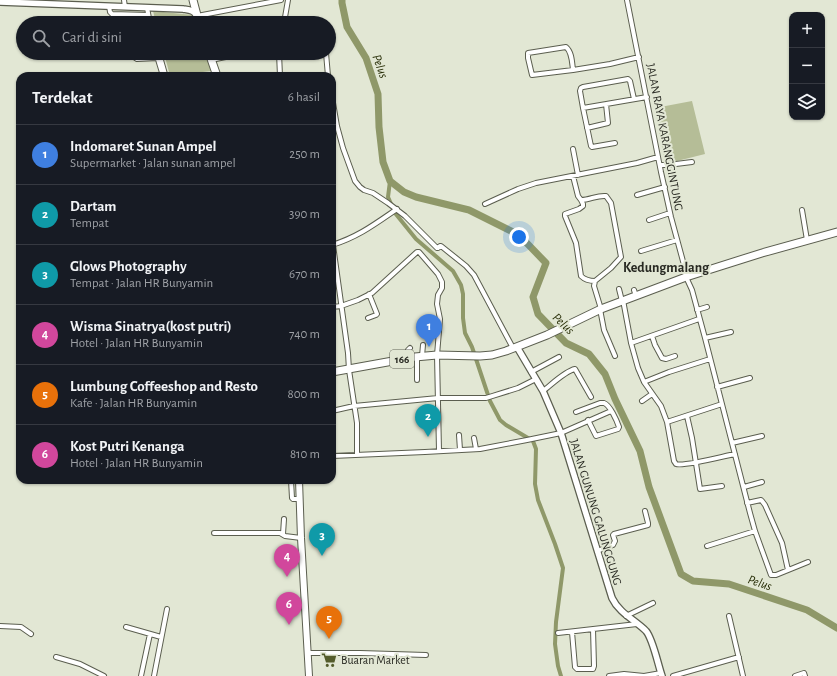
<!DOCTYPE html>
<html lang="id">
<meta charset="utf-8">
<style>
body{margin:0;font-family:"Alegreya Sans",sans-serif;background:#20242c;color:#f1f3f6}
.controls{position:absolute;right:12px;top:12px;display:grid;overflow:hidden;border-radius:8px;box-shadow:0 1px 3px #0004}
.controls button{width:36px;height:36px;display:grid;place-items:center;padding:0;border:0;border-bottom:1px solid #363941;background:#171b24;color:#f1f3f6;font:20px sans-serif}
.you{position:absolute;left:519px;top:237px;width:14px;height:14px;margin:-10px;border:3px solid #fff;border-radius:50%;background:#1a73e8;box-shadow:0 0 0 6px #1a73e833}
.badge{display:grid;place-items:center;width:26px;height:26px;border-radius:50%;background:#aaaf9b;color:#fff;font-size:13px;font-weight:700}
.pin{position:absolute;translate:-50% -33px;filter:drop-shadow(0 1px 2px #0008)}
.pin::after{content:'';position:absolute;top:21px;width:14px;height:12px;background:inherit;clip-path:polygon(0 0,100% 0,50% 100%)}
.list{margin:0;padding:0;list-style:none}
h2{display:flex;justify-content:space-between;align-items:center;height:52px;margin:0;padding:0 16px;font-size:17px}
h2 small{font-size:13px;font-weight:400;color:#9ea1a6}
.list li{display:grid;grid-template-columns:26px 1fr auto;gap:12px;align-items:center;box-sizing:border-box;height:60px;padding:0 16px;border-top:1px solid #363941}
.list b{display:block;font-size:15px;white-space:nowrap}
.list p{margin:0;font-size:13px;white-space:nowrap;color:#9ea1a6}
.list em{font-size:13px;font-style:normal;color:#9ea1a6}
.icon{flex:none;width:22px;height:22px;fill:none;stroke:currentColor;stroke-width:2;stroke-linecap:round;stroke-linejoin:round}
.map{position:relative;flex:none;width:837px;height:676px;overflow:hidden}
.search{position:absolute;background:#171b24;box-shadow:0 1px 3px #0004;left:16px;top:16px;width:320px;height:44px;display:flex;align-items:center;gap:10px;box-sizing:border-box;padding:0 14px;border-radius:22px;color:#9ea1a6;font-size:15px}
.panel{position:absolute;background:#171b24;box-shadow:0 1px 3px #0004;left:16px;top:72px;width:320px;height:412px;border-radius:12px}
.map>svg:first-child{display:block}
</style>
<div class="map">
<svg width="837" height="676" viewBox="0 0 837 676">
<rect width="100%" height="100%" fill="#e2e7d4"/>
<path fill="#b5bd97" d="M153,11L193,15L196,23H156Z
M164,53H206L211,71L170,76Z
M692,101L705,154L665,164L655,108Z"/>
<g fill="none" stroke-linecap="round" stroke-linejoin="round">
<path stroke="#8f9869" stroke-width="4" d="M390,181L388,197L395,213L416,239L453,271L461,285L463,294V318L465,333L472,347L490,401L500,420L506,425L533,441L536,449L535,484L538,500L555,544L563,568L556,622L555,644L558,666L561,676"/>
<path stroke="#8f9869" stroke-width="7" d="M342,0V3L347,27L366,58L378,94L379,127L383,162L390,181L404,192L416,197L469,210L519,235L546,263L533,297L538,314L566,343L589,354L605,374L615,399L640,451L649,487L681,574L693,581L729,584L807,610L837,628"/>
<g stroke="#5b5e4f" stroke-width="6">
<path id="minor" d="M124,0L125,7
M627,0L661,172L671,217L684,265L686,277L692,290L705,338L750,513L755,531L771,575H776L808,562
M109,6L110,12L112,14L148,15
M147,8L150,23
M197,16L281,0
M284,23L288,0
M156,53L163,76
M159,53L165,74
M279,53L280,76
M326,53L328,76
M123,57H134L137,59L157,58
M211,60L245,53
M573,70L532,75L528,58V53L566,47C572,52 572,62 573,70L610,64L639,57
M332,97L337,126L343,148L355,181L360,187L364,190L373,193L388,203L405,216L437,248H438L440,246H441L466,266L474,275L513,348
M583,108L580,91L581,88L583,87L628,79L630,81L634,99
M587,128L608,123L606,104
M615,143L592,147L591,146L583,108L647,97
M573,149L578,175
M660,165H668L692,162
M573,176L578,196L581,200C590,200 597,195 606,196L611,203L621,257L611,268L595,281L594,286L601,309
M637,195L665,187
M581,200L583,204V206L579,209L565,214V216L576,243L581,276C585,280 590,281 595,281
M485,204L518,189L536,183L637,163L658,157
M802,210L807,240
M649,220L670,213
M332,238L348,353L349,370L357,423V455
M332,245C358,237 375,224 397,209
M641,251L677,240
M619,289L622,301
M634,290L636,296
M623,300L631,343L638,368L644,382L661,406L667,422L674,461L676,464C684,467 724,456 735,454
M332,307L341,306L358,300L372,293L417,252H419L438,274L442,282V288L438,295L437,304L440,319L437,355L439,451
M600,309L604,330L615,356
M697,310L707,307
M368,318L376,315L377,314L369,294
M425,325L439,327
M652,336L655,345L662,358L666,359L675,356
M705,338L731,332
M631,343L699,319
M417,356V380
M422,356L423,345
M407,358L408,350L410,348
M531,372L559,357
M644,382L669,372L710,359
M717,387L750,378
M543,391C551,385 565,371 575,369L591,397
M642,401L652,394
M332,411L354,406L438,398H486L518,388L536,379
M576,412L600,403C601,403 603,403 604,403C610,405 617,421 619,427L618,429L596,436L588,420
M687,416L692,438L695,457L700,489L722,486
M667,422L722,404
M459,435L460,450
M474,438L476,449
M732,443L762,436
M332,456L425,452L480,449L527,440L561,433L611,411
M291,480L292,498L293,499H299
M744,487L762,482
M747,503L761,500L762,501L765,505L782,543L788,570
M214,533H280L285,536L301,538
M283,534L284,519
M707,546L755,531
M597,551L613,545L615,541L613,535L614,534L648,525V523L645,511
M626,616L653,603
M729,616L743,676
M0,626L21,627L31,634
M126,627L161,637
M572,632L575,667L577,669H593L594,666L593,629
M558,633L637,624
M308,653H360L426,655
M56,657L80,664L104,676
M141,676L150,634
M154,676L167,609
M609,676L624,674L644,676L661,673
M673,676L739,657
M795,676L804,673L805,676"/>
</g>
<g stroke="#5b5e4f" stroke-width="8">
<path id="tertiary" d="M0,2L183,9C189,10 194,10 197,16
M517,347L543,391L561,433L612,598C619,613 635,620 646,631C653,639 658,665 662,676"/>
</g>
<g stroke="#5b5e4f" stroke-width="8">
<path id="secondary" d="M299,480L301,538L309,676"/>
</g>
<g stroke="#5b5e4f" stroke-width="9">
<path id="primary" d="M193,0L199,23
M209,53L217,76
M332,372L415,357L437,355L480,356L492,355L506,351L547,335L601,309L686,277L762,253L837,232"/>
</g>
<use href="#minor" stroke="#fff" stroke-width="4"/>
<use href="#tertiary" stroke="#fff" stroke-width="5.5"/>
<use href="#secondary" stroke="#fff" stroke-width="6"/>
<use href="#primary" stroke="#fff" stroke-width="7"/>
</g>
<defs>
<g id="supermarket-bare" transform="scale(1.2)"><path d="M-6-5.5h2.5l.6 2H6L4.5 2H-2.5L-4.4-4H-6ZM-1.5 3.2a1.3 1.3 0 1 0 .1 0ZM3 3.2a1.3 1.3 0 1 0 .1 0Z" fill="#545c2b" stroke="#e2e7d4" stroke-width="2.5" paint-order="stroke"/></g>
</defs>
<g fill-rule="evenodd">
<use href="#supermarket-bare" x="329" y="660"/>
</g>
<g text-anchor="middle" stroke-width="4" stroke-linejoin="round" paint-order="stroke">
<rect fill="#e2e7d4" stroke="#606257" stroke-width="1" x="390" y="350" width="24" height="18" rx="3"/>
<g font-size="11" font-weight="bold" fill="#282922">
<text x="402" y="363">166</text>
</g>
<g font-size="12" fill="#282922" stroke="#e2e7d4">
<text transform="translate(665 137) rotate(79)" y="4">JALAN RAYA KARANGGINTUNG</text>
<text transform="translate(596 512) rotate(73)" y="4">JALAN GUNUNG GALUNGGUNG</text>
</g>
<g font-size="12" fill="#282922" stroke="#e2e7d4" text-anchor="start">
<text x="341" y="664">Buaran Market</text>
</g>
<g font-size="13" font-style="italic" fill="#282e07" stroke="#e2e7d4">
<text transform="translate(381 66) rotate(70)" y="5">Pelus</text>
<text transform="translate(564 323) rotate(44)" y="5">Pelus</text>
<text transform="translate(760 582) rotate(19)" y="5">Pelus</text>
</g>
<g font-size="14" font-weight="bold" fill="#282922" stroke="#e2e7d4">
<text x="666" y="272">Kedungmalang</text>
</g>
</g>
</svg>
<div class="controls">
<button>+</button>
<button>−</button>
<button><svg class="icon" aria-label="layers" viewBox="0 0 24 24"><path d="M12 4l9 5-9 5-9-5zM3 14l9 5 9-5"/></svg></button>
</div>
<div class="you"></div>
<div class="pin badge" style="left:429px;top:347px;background:#3f7fe0">1</div>
<div class="pin badge" style="left:428px;top:437px;background:#0f9aa8">2</div>
<div class="pin badge" style="left:322px;top:556px;background:#0f9aa8">3</div>
<div class="pin badge" style="left:287px;top:577px;background:#d1479c">4</div>
<div class="pin badge" style="left:329px;top:639px;background:#e8710a">5</div>
<div class="pin badge" style="left:289px;top:625px;background:#d1479c">6</div>
<div class="search"><svg class="icon" aria-label="search" viewBox="0 0 24 24"><circle cx="10" cy="10" r="6"/><path d="M15 15l6 6"/></svg>Cari di sini</div>
<section class="panel">
<h2>Terdekat<small>6 hasil</small></h2>
<ul class="list">
<li><span class="badge" style="background:#3f7fe0">1</span><div><b>Indomaret Sunan Ampel</b><p>Supermarket · Jalan sunan ampel</p></div><em>250 m</em></li>
<li><span class="badge" style="background:#0f9aa8">2</span><div><b>Dartam</b><p>Tempat</p></div><em>390 m</em></li>
<li><span class="badge" style="background:#0f9aa8">3</span><div><b>Glows Photography</b><p>Tempat · Jalan HR Bunyamin</p></div><em>670 m</em></li>
<li><span class="badge" style="background:#d1479c">4</span><div><b>Wisma Sinatrya(kost putri)</b><p>Hotel · Jalan HR Bunyamin</p></div><em>740 m</em></li>
<li><span class="badge" style="background:#e8710a">5</span><div><b>Lumbung Coffeeshop and Resto</b><p>Kafe · Jalan HR Bunyamin</p></div><em>800 m</em></li>
<li><span class="badge" style="background:#d1479c">6</span><div><b>Kost Putri Kenanga</b><p>Hotel · Jalan HR Bunyamin</p></div><em>810 m</em></li>
</ul>
</section>
</div>
